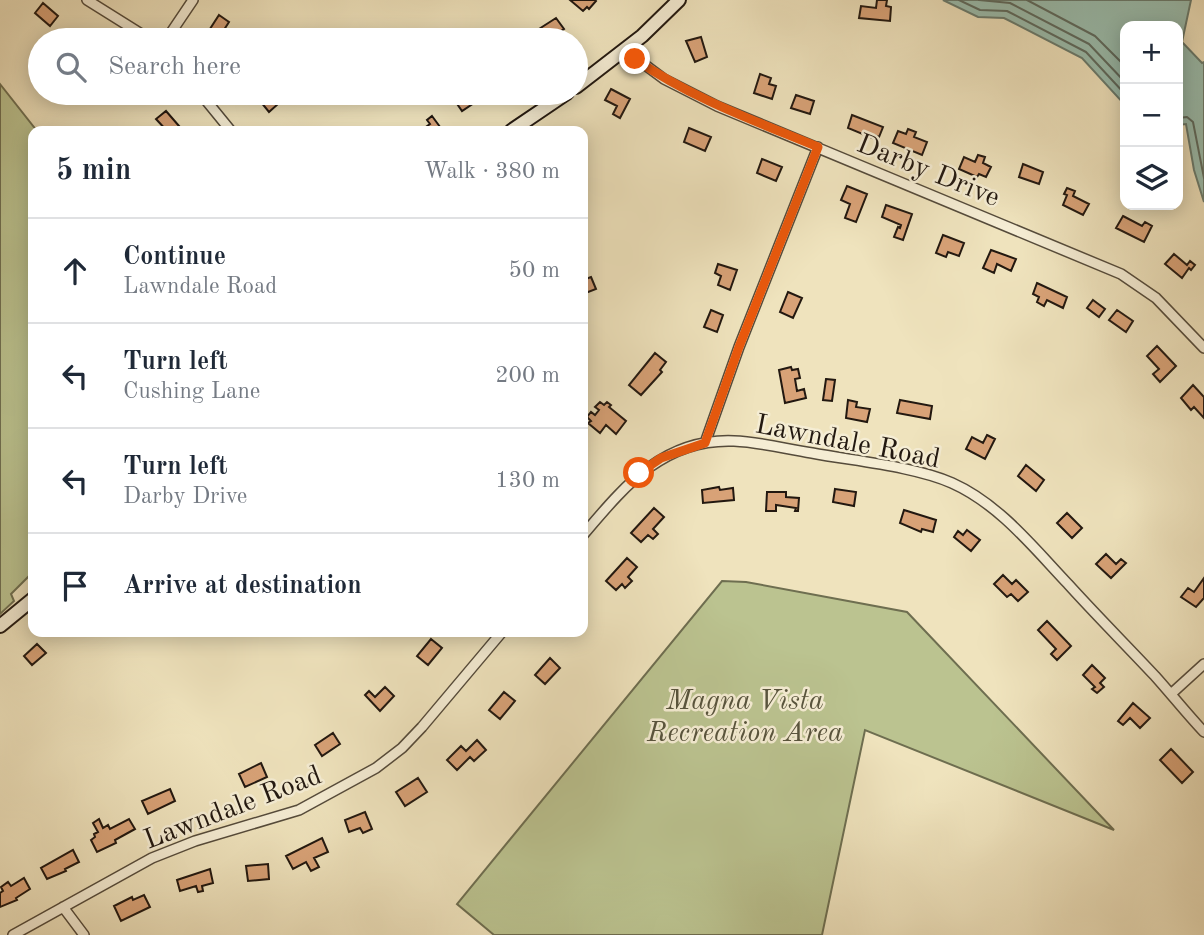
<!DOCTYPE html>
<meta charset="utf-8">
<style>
body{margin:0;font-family:"Old Standard TT",serif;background:#f2f2f3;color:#1f2937}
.controls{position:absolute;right:21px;top:21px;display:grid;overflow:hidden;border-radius:14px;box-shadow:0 4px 18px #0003}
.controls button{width:63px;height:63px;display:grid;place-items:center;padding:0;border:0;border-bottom:2px solid #e0e1e3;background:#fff;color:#1f2937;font:35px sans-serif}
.stop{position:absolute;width:21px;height:21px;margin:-16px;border:5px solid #ea580c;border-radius:50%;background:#fff}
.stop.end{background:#ea580c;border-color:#fff;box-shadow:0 2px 7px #0008}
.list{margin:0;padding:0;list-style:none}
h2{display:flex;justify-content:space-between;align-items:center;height:91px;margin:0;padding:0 28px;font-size:30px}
h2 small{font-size:23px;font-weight:400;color:#747a83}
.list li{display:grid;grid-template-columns:46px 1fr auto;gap:21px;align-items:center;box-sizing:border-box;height:105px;padding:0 28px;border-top:2px solid #e0e1e3}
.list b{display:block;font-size:26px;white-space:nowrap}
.list p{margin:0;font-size:23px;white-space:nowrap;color:#747a83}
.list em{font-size:23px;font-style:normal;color:#747a83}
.icon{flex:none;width:38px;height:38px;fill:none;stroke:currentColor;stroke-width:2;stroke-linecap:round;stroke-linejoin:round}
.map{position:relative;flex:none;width:1204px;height:935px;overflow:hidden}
.search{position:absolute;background:#fff;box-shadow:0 4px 18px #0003;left:28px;top:28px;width:560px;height:77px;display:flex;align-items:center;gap:18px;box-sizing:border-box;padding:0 24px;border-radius:38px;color:#747a83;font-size:26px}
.panel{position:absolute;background:#fff;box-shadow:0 4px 18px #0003;left:28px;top:126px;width:560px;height:511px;border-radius:14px}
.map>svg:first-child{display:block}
</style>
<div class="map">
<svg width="1204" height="935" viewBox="0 0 1204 935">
<rect width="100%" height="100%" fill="#efe3bd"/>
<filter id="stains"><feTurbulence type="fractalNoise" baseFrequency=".00286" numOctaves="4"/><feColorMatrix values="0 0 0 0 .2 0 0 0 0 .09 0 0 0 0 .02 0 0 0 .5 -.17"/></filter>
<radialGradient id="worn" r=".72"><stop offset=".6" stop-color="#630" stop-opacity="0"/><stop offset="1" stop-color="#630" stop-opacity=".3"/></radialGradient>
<path fill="#bbc390" stroke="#6e6e50" stroke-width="2" d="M0,84L37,131H33V572L11,594L14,601L0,614Z
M722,581L746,582L907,612L1114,830L865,730L822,935H494L457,904Z"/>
<path fill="#9abeaf" stroke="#6a7c6f" stroke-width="2" d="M943,0H1191L1182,42L1202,63L1204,62V202L1194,170L1186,124L1178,125V26H1125V105L1082,58L1004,18L978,17Z"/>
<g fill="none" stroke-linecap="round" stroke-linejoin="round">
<path stroke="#5e6b60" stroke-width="2" d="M959,0L980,10L1007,11L1086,52L1125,94
M979,0L1010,3L1089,44L1125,82
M1027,0L1095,36L1125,66
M1178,118L1187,117L1193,122L1204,178"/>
</g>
<path fill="#d8a277" stroke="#221810" stroke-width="2" d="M570,0H595L596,1L589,9L587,7L583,11Z
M877,0H887L886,6L891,7L890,21L859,18L861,6L876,8Z
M43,3L58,16L50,26L35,13Z
M219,15L229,22L218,39L208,32Z
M556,18L564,29L547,40L525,38Z
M701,37L707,57L695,62L686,41Z
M760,74L771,78L769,84L776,86L772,99L754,93Z
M611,89L630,99L620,118L613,114L617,106L605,100Z
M260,93H269L278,104L269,112L256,96Z
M455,93H476L480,99L462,111L451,95Z
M796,95L814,101L810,114L791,108Z
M166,111L179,126L173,131H167L156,119Z
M852,115L883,127L879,137L873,135L872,138L848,128Z
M432,116L443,131H420L430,124L427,120Z
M689,128L711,137L705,151L684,142Z
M908,129L916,132L914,137L927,142L922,155L893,143L898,131L906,134Z
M978,155L985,157L983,163L991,167L986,177L979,174L977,177L959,169L964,157L975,162Z
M762,159L782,167L776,181L757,173Z
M1023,164L1043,172L1039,184L1019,177Z
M847,186L867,194L856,222L845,218L850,204L841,200Z
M1067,188L1075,191L1073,196L1089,204L1083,215L1063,205L1067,195L1064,194Z
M886,205L912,214L903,240L894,237L898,227L900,228L901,225L882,217Z
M1123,216L1142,226L1145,222L1152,226L1144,242L1116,228Z
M943,235L964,243L959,256L948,252L946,257L936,253Z
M991,250L1016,259L1011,271L997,264L994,273L983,268Z
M1174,254L1187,265L1190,261L1195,265L1191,270L1189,268L1182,278L1165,264Z
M718,264L737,270L730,290L718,285L721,276L715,273Z
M591,277L596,289L583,294V280Z
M1037,283L1067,297L1063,308L1047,300L1044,306L1037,302L1039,297L1033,294Z
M788,292L802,298L793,318L780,312Z
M1093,300L1105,309L1099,317L1087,308Z
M711,310L723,315L717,332L704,327Z
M1117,310L1133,321L1126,332L1109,320Z
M1157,346L1176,366L1160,382L1153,374L1159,369L1147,356Z
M655,353L666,362L660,370L662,372L641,395L629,385Z
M791,367L792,370L798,369L800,378L795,379L797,391L804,389L806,398L785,403L779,370Z
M826,379L835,380L832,401L823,400Z
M1193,385L1204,397V418L1194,407L1191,410L1181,398Z
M848,400L857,402L856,407L870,409L867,422L846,418Z
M900,400L932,406L930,419L897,413Z
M600,402L604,405L607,402L611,405L609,407L626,421L616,434L606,425L600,433L588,423L591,421L587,417L591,412L595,415L599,410L595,407Z
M987,435L995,439L985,459L966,449L972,437L983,443Z
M1026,465L1044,480L1036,491L1018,476Z
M719,487L720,490L733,488L734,500L703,503L702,490Z
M835,489L856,492L854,506L833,502Z
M767,492H786V497L799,498L798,511H795L796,508L776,505V511H766Z
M654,508L664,517L653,529L658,534L653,539L648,535L641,542L631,533Z
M904,510L936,520L933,532L922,529L921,532L900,523Z
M1067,513L1082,528L1072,538L1057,523Z
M967,530L980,540L971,551L954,537L958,531L963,535Z
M1106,554L1116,564L1121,559L1126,563L1111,578L1096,564Z
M627,558L637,567L628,577L632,581L625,588L622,584L616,590L606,581Z
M1003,575L1012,584L1016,580L1028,592L1018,601L1011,594L1007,597L994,584Z
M1204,578V598L1196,607L1181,597L1188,588L1194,592Z
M1047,621L1071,646L1057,660L1051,654L1056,649L1038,630Z
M431,639L442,648L428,665L417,656Z
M37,644L46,653L32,665L24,656Z
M550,658L560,668L545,684L535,675Z
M1092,665L1105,678L1100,683L1104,687L1097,693L1092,689L1095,687L1083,675Z
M385,687L394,696L380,711L365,695L369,691L375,697Z
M504,692L515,701L500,719L489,710Z
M1133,703L1150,718L1140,728L1130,718L1123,725L1118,721Z
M333,733L340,744L322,756L315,745Z
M477,740L486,750L474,761L470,757L457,770L447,760L461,746L466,751Z
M1171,749L1193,772L1182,783L1160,760Z
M261,763L267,777L245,787L239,774Z
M418,778L427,792L405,806L396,792Z
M170,789L175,801L148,814L142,801Z
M365,812L372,829L363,833L360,828L349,832L345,820Z
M99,819L103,828L108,825L110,829L129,819L135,829L115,840L116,843L97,852L91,840L95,837L94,834L98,832L93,823Z
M322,838L328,852L314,858L319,867L311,871L306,862L293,869L286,856Z
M73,850L79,862L65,869L66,871L47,879L41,868Z
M268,864L269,879L248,881L246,866Z
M210,869L213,883L202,886L203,891L198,892L196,886L180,891L177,880Z
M24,878L30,889L16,898L17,900L0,907V893L3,891L1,887L8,882L11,886Z
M144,895L150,907L121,921L114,906L132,897L133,900Z"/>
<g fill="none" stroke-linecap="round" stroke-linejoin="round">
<g stroke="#554b3b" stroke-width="12">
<path id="street" d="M87,0L151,40
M166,40L193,0
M625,50L664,79L717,106L1121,274L1156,298L1204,348
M200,93L231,131
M705,443L739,347L818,147
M583,535C624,487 663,438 734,441C760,442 786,449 812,453C854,461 913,466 952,483C999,504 1033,547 1068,584C1096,615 1126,645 1155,676C1172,695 1187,714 1204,732
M1171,694L1204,664
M63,907L84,935
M13,935L152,858L195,841L299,810L376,768L402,748L422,727L502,632"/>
</g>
<g stroke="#221810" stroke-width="16">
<path id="secondary" d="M576,87L642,36L679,0
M511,131L567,93
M0,626L33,599"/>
</g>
<use href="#street" stroke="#f5edd4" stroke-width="9"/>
<use href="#secondary" stroke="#f5edd4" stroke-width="12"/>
</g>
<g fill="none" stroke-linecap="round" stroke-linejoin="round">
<path stroke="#ea580c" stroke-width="9" d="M635,59C691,98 755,121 818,147L739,347L705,443L661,458L639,473"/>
</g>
<g text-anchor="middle" stroke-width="5" stroke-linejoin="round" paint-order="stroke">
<g font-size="28" fill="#221810" stroke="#f5edd4">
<text transform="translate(929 169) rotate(22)" y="10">Darby Drive</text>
<text transform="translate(848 440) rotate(11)" y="10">Lawndale Road</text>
<text transform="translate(232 806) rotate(-21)" y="10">Lawndale Road</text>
</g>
<g font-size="28" font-style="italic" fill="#58543d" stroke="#f5edd4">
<text x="745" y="709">Magna Vista<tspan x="745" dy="32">Recreation Area</tspan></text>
</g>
</g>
<rect width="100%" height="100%" filter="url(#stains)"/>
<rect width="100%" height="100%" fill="url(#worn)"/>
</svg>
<div class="controls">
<button>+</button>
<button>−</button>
<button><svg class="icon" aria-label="layers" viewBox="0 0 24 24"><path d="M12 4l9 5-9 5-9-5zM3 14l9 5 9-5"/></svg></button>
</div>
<div class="stop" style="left:639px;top:473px"></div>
<div class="stop end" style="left:635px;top:59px"></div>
<div class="search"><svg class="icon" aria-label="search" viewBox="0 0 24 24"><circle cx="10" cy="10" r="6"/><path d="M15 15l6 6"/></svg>Search here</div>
<section class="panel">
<h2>5 min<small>Walk · 380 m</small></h2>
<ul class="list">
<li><svg class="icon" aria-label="ahead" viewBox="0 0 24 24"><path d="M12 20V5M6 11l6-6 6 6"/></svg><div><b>Continue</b><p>Lawndale Road</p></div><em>50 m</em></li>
<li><svg class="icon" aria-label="left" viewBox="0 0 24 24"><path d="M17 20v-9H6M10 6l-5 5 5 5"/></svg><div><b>Turn left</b><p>Cushing Lane</p></div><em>200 m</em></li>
<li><svg class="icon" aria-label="left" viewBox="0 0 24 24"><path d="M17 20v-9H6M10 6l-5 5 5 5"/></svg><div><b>Turn left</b><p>Darby Drive</p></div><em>130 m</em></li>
<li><svg class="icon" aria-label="arrive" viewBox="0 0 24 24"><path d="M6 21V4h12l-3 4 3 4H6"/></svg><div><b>Arrive at destination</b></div></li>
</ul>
</section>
</div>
